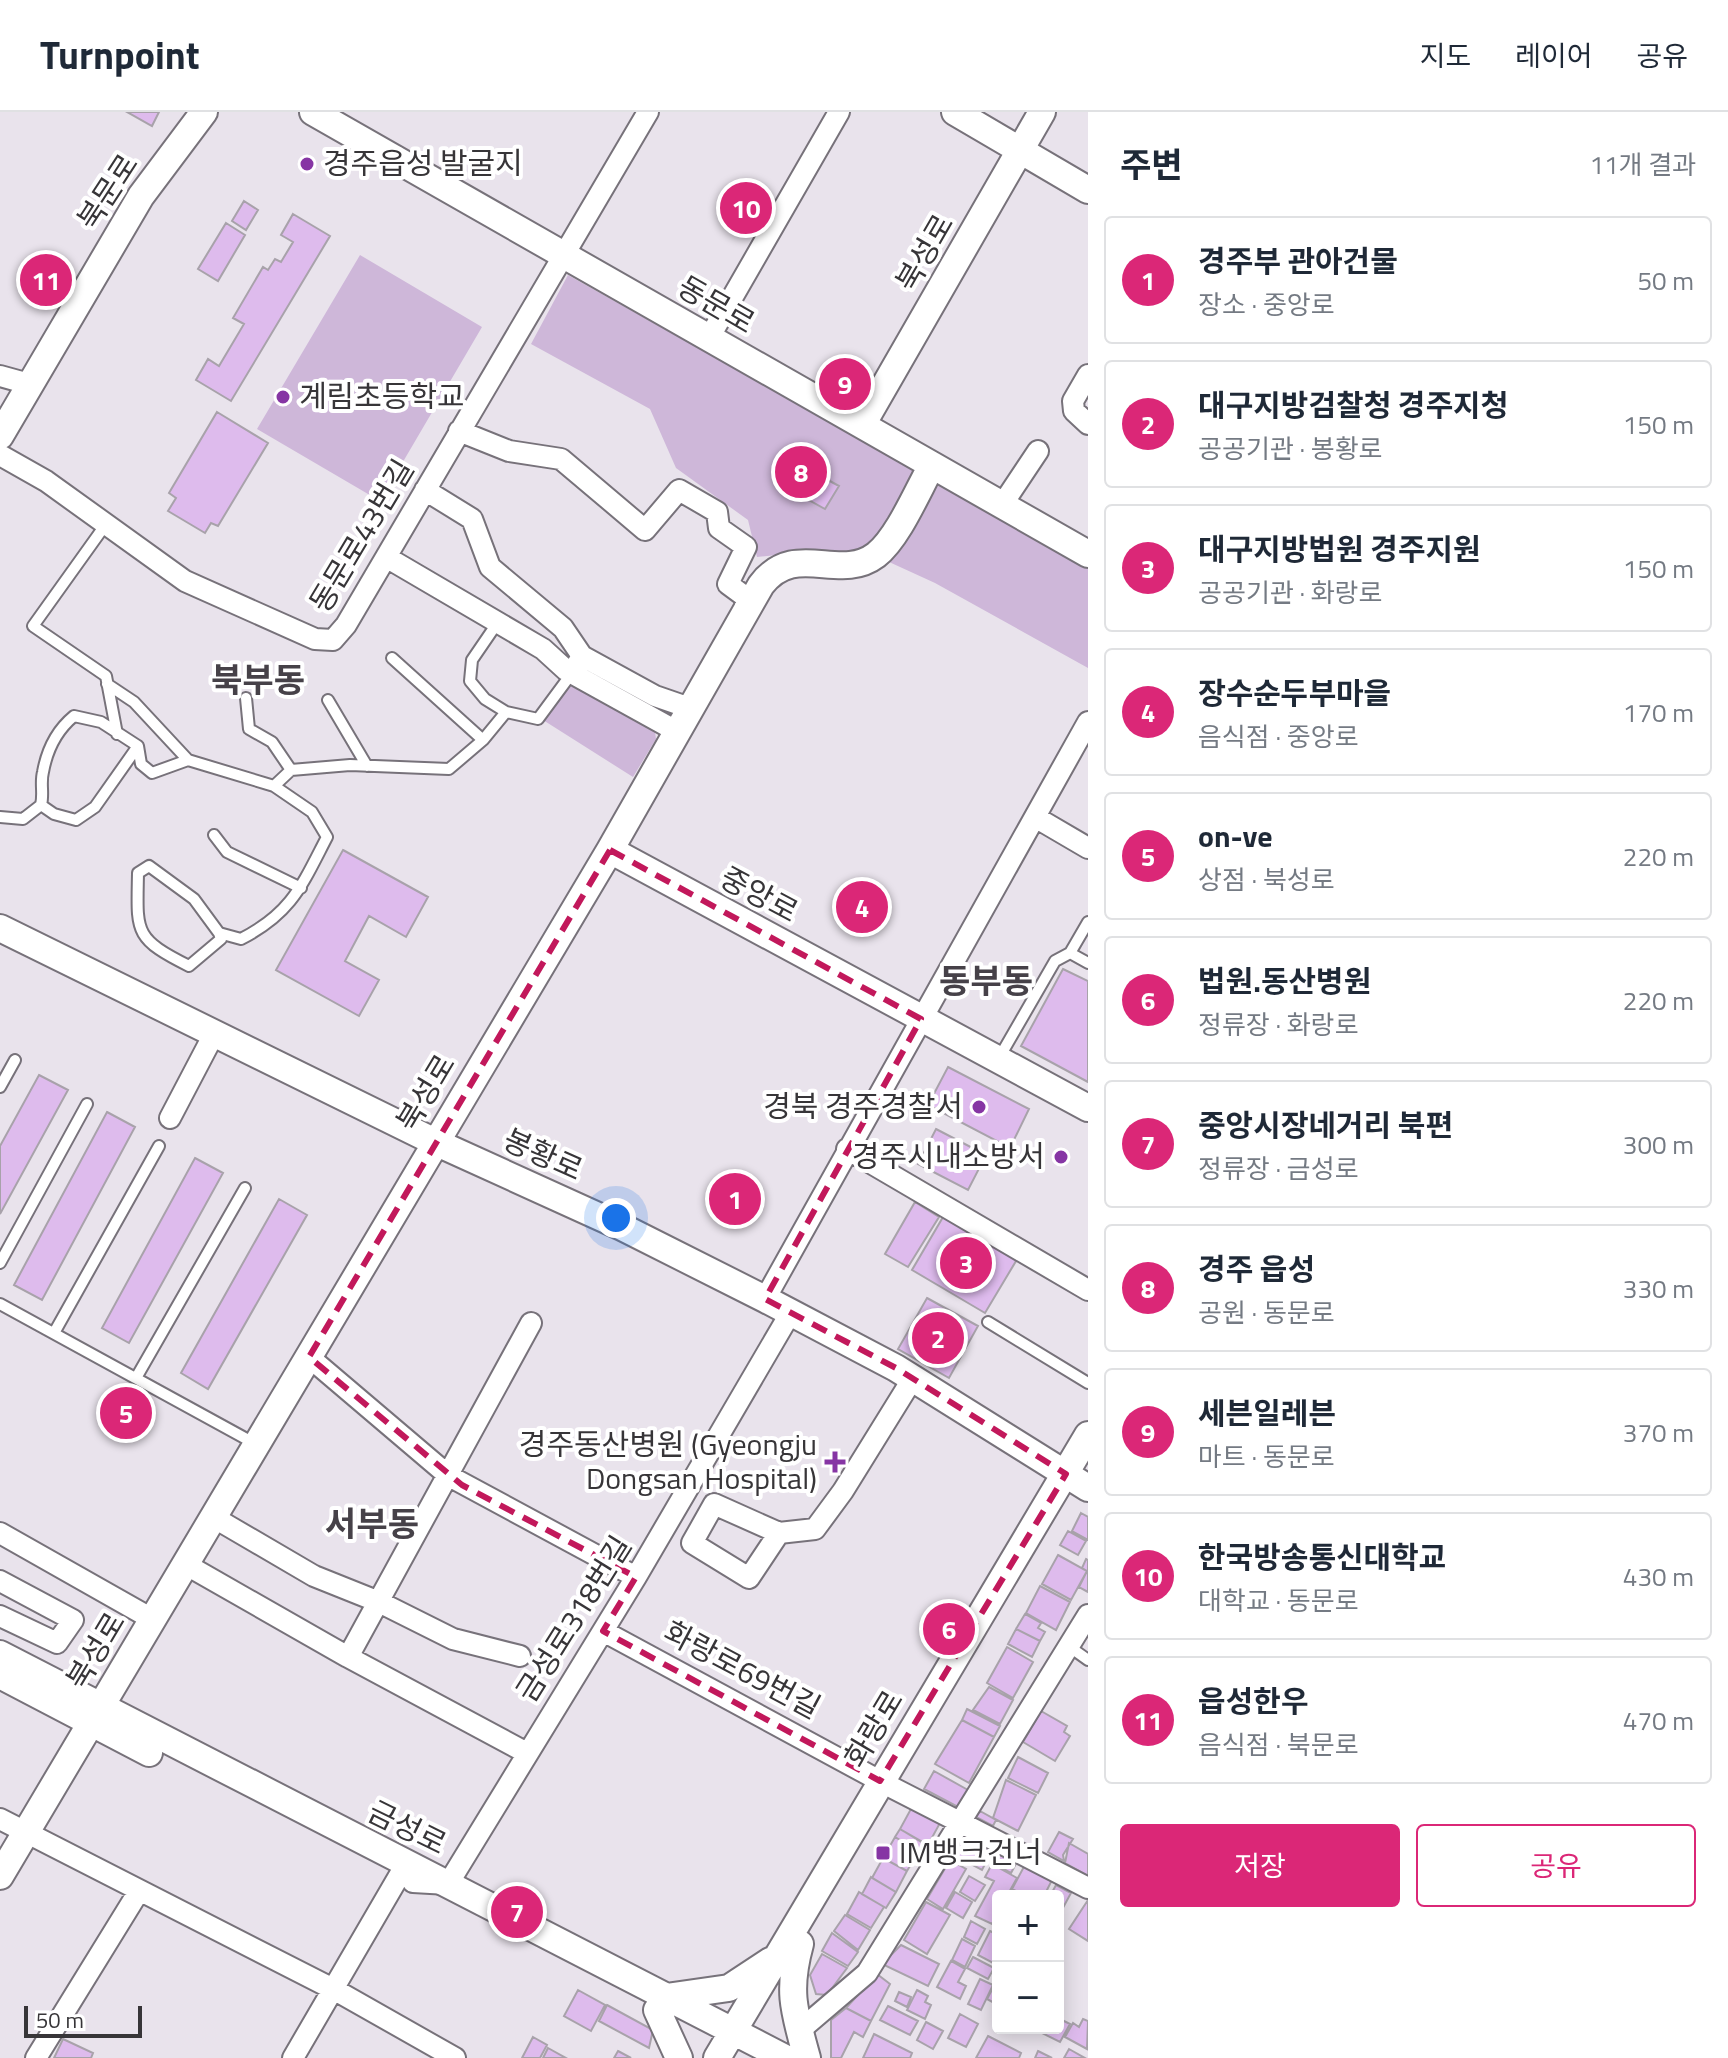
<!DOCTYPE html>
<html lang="ko">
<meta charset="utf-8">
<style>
body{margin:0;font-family:"Titillium Web","Noto Sans KR",sans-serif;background:#f2f2f3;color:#1f2937}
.controls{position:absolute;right:24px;bottom:24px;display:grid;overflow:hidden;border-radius:8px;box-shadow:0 4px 20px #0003}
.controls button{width:72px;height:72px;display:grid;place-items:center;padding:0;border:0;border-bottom:2px solid #e0e1e3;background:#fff;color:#1f2937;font:40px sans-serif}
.scale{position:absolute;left:24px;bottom:20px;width:118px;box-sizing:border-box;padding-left:8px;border:4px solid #373538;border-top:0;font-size:22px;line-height:28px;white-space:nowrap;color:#373538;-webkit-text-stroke:6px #fff;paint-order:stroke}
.you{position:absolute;left:616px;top:1106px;width:28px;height:28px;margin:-20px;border:6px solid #fff;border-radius:50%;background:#1a73e8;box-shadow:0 0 0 12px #1a73e833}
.badge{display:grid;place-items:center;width:52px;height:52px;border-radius:50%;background:#db2777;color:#fff;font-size:26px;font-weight:700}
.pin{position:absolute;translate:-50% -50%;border:4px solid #fff;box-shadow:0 2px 8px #0006}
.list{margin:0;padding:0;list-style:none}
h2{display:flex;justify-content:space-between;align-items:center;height:104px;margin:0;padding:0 32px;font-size:34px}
h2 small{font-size:26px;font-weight:400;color:#747a83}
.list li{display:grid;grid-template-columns:52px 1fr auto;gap:24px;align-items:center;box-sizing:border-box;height:128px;margin:0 16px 16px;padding:0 16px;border:2px solid #e0e1e3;border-radius:8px}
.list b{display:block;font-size:30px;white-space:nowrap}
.list p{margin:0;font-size:26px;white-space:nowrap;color:#747a83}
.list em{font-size:26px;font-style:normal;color:#747a83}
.actions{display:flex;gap:16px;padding:24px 32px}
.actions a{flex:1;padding:18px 0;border:2px solid #db2777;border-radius:8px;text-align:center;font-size:28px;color:#db2777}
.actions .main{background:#db2777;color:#fff}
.map{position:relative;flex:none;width:1088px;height:1946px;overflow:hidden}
header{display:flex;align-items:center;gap:48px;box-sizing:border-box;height:112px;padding:0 40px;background:#fff;border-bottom:2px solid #e0e1e3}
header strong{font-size:38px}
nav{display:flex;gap:44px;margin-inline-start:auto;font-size:28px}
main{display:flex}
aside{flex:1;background:#fff}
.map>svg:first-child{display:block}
</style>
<header>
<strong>Turnpoint</strong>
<nav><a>지도</a><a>레이어</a><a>공유</a></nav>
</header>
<main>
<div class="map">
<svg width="1088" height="1946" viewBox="0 0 1088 1946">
<rect width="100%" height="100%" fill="#e9e3ec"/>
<path fill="#ceb7d9" d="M360,143L482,215L380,389L257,317Z
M568,163L1088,455V556L935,471L876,444L830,438L757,445L748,408L676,356L650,297L531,232Z
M577,574L655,620L656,627L633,665L543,608L568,575Z"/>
<path fill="#debbed" stroke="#a8a2aa" stroke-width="2" d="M127,0H159L152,14Z
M244,89L258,98L246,118L232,109Z
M293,102L330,124L231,289L196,268L208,247L219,254L244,212L233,206L263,155L268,158L275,147L281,150L293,130L281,123Z
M226,111L245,123L218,169L198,157Z
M217,300L268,331L218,414L211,411L205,421L168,399L176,386L169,381Z
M804,355L839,374L825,397L791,378Z
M343,738L428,785L406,825L369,804L345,849L379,868L359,904L276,858Z
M1063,857L1088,869V970L1021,934Z
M948,955L1029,997L1010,1036L928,993Z
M39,963L68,978L0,1102V1034Z
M107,1000L135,1015L42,1188L14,1173Z
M936,1017L986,1043L968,1078L918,1052Z
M195,1046L223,1061L129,1231L102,1216Z
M279,1087L307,1103L208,1277L181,1261Z
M915,1090L939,1105L908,1155L885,1142Z
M946,1100L1019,1144L985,1201L912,1158Z
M927,1186L978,1214L949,1266L898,1237Z
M1081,1401L1088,1405V1428L1072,1419Z
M1068,1419L1086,1429L1078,1443L1060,1433Z
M1058,1443L1087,1459L1071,1488L1042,1472Z
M1086,1447L1088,1448V1480L1079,1475L1087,1459L1082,1456Z
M1040,1474L1070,1490L1056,1518L1026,1501Z
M1025,1502L1041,1511L1038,1516L1045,1520L1040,1529L1016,1517Z
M1016,1517L1040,1529L1032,1545L1008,1532Z
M1007,1535L1033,1550L1013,1586L987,1571Z
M989,1575L1013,1588L1000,1612L973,1598Z
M967,1597L1000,1614L994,1625L962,1608Z
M1041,1599L1067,1614L1064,1620L1070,1624L1055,1649L1023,1630Z
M962,1608L994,1625L969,1671L935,1652Z
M1018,1645L1048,1661L1038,1681L1008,1666Z
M934,1659L968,1678L958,1695L924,1677Z
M1006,1668L1036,1683L1018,1719L993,1706Z
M912,1695L940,1711L928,1733L900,1717Z
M980,1699L996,1708L993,1714L976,1705Z
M900,1717L923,1731L919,1739L895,1725Z
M966,1717L995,1733L982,1758L952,1742Z
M1059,1720L1073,1727L1063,1743L1064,1749L1048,1740Z
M895,1725L919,1739L907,1759L883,1746Z
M1069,1731L1088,1742V1764L1065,1751Z
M1000,1736L1019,1746L1011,1761L992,1750Z
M883,1746L907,1759L896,1780L872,1766Z
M950,1748L966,1757L943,1797L927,1787Z
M1027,1749L1054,1764L1044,1784H1025L1012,1777Z
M992,1752L1017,1766L1007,1784H998V1801L992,1812L975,1804L994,1769L985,1765Z
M969,1764L985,1773L975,1789L960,1780Z
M871,1765L896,1780L886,1796L862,1782Z
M1056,1773L1071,1781L1058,1805V1784H1050Z
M859,1780L884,1795L871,1816L847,1802Z
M955,1780L972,1790L963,1806L946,1796Z
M1088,1788V1829L1069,1817Z
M926,1790L950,1803L927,1842L904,1828Z
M845,1803L870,1818L858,1838L834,1819Z
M971,1809L985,1817L977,1832L964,1825Z
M990,1819L998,1823L995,1852L978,1843Z
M832,1821L858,1840L848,1854L822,1839Z
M962,1827L975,1834L965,1855L952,1848Z
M901,1833L939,1852L928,1874L882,1852Z
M822,1842L847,1856L827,1883L816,1882L810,1863Z
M973,1845L994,1856L988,1867L967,1856Z
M951,1849L965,1857L958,1870L966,1874L960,1887L937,1875Z
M877,1862L890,1872L871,1909L846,1896Z
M980,1867L993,1873L981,1898L968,1892Z
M994,1874L998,1876V1893L987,1887Z
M578,1878L605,1893L591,1919L564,1904Z
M917,1878L928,1884L925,1890L931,1893L925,1907L907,1898Z
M899,1880L911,1885L907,1895L895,1889Z
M607,1893L653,1918L649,1936L599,1909Z
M888,1894L918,1909L910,1923L880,1908Z
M846,1896L871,1909L863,1925L854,1920L841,1946H831V1908Z
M960,1902L978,1912L966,1935L948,1926Z
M1058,1906L1070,1912L1060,1930L1036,1918L1058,1916Z
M1083,1907L1088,1909L1087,1937L1065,1925L1073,1911L1079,1915Z
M926,1910L943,1919L933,1937L917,1928Z
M874,1922L912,1941L910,1946H863Z
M988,1924L1021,1941L1019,1946H976Z
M533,1925L547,1933L540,1946H522Z
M63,1927L93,1941L91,1946H54Z
M548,1936L566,1946H543Z
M1069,1937L1085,1946H1064Z
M618,1939L631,1946H614Z
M1038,1939L1052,1946H1035Z"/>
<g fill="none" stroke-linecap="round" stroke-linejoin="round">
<g stroke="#77727a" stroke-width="14">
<path id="lane" d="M106,412L33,514L106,564L117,622
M498,510L472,548L470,569L485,587L506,600
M392,546L483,628
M107,572L134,590L188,648
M246,586L249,617L272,630L291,658
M328,588L367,654
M138,634L95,695L76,708L54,702L41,693C44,682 40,671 43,660C47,638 57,618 74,604L101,610L138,634L141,652L152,661L188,648L274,674
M0,705L23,707L41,693
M214,723L227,740L301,776
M219,821L221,827L189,854C133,826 137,820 138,761L149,754L194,787L219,821L241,827C292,801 302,773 327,725L312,700L274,674L291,658L350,653L449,657L483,628L506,600L538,607L572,561
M1070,841L1088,810
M999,946L1055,849L1070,841L1088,851
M0,975L15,948
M0,1151L87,992
M0,1192L254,1331
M988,1210L1088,1271
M54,1221L159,1034
M136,1266L245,1076
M1067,1533L1088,1548"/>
</g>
<g stroke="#77727a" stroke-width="24">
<path id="street" d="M709,226L839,0
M1088,263L1073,289L1074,299L1088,312
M0,264L29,272
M459,319L509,339L561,347L645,418L679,378L717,400L719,416L746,435L728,472L747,486L743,503
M0,343L46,369L185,469L315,527L333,528L346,513L648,0
M425,378L472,407L490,455L563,516L582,544L572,561
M1002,393L1038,339
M386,445L543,537L566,558L678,620
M582,544L655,584L684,594L695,589
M1035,705L1088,736
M170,1006L214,922
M847,1037L1088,1178
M765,1187L1088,610
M309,1245L449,1364L636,1465
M213,1405L314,1464L379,1490L453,1527L520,1544
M0,1421L152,1507
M779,1421L714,1392L692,1431L749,1466L779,1421L815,1417L843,1379L913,1266
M185,1452L348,1545L527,1641
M0,1469L73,1508L57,1531L0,1504
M603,1519L880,1669
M348,1545L531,1211
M893,1676L1088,1776
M0,1707L335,1878L455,1946
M413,1770L448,1772L636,1465L791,1200
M799,1919L867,1861L1088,1503
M36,1946L139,1779
M293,1946L406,1752"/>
</g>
<g stroke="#77727a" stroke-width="30">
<path id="secondary" d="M313,0L1088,442
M955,0L1088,78
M862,313L1042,0
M0,324L141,84L204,0
M610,738L1088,996
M0,816L435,1030L622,1115L765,1187L896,1256L1088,1376
M0,1542L785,1946
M0,1563L149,1641
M0,1764L610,738L761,473C795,428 839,471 876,443C898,426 918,378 932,353
M800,1832C787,1879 794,1899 807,1946
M666,1885L729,1876L770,1849
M657,1898L679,1946
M717,1946L1088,1323"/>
</g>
<use href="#lane" stroke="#fff" stroke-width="10"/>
<use href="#street" stroke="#fff" stroke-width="20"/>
<use href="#secondary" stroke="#fff" stroke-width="26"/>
</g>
<path fill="none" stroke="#c2185b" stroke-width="6" stroke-dasharray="16 10" stroke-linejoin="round" d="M610,738L921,907L765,1187L896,1256L1066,1362L880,1669L603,1519L636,1465L462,1373L309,1245Z"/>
<g fill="#8635a4" stroke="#fff" stroke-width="3">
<circle cx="307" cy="52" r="8"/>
<circle cx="283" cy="285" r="8"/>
<circle cx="979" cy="995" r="8"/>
<circle cx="1061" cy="1045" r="8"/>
<path d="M831 1338h8v8h8v8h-8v8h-8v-8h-8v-8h8z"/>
<rect x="875" y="1733" width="16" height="16" rx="4"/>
</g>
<g text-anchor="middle" stroke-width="8" stroke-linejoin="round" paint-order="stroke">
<g font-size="30" fill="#373538" stroke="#fff" text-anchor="start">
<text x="323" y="62">경주읍성 발굴지</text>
<text x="299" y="295">계림초등학교</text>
<text x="963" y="1005" text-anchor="end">경북 경주경찰서</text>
<text x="1045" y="1055" text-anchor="end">경주시내소방서</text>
<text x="817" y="1343" text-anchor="end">경주동산병원 (Gyeongju<tspan x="817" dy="34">Dongsan Hospital)</tspan></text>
<text x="899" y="1751">IM뱅크건너</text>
</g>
<g font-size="30" fill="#373538" stroke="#fff">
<text transform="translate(108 80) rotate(-57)" y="10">북문로</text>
<text transform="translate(925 141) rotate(-60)" y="10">북성로</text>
<text transform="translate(716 193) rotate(30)" y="10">동문로</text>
<text transform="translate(362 424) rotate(-59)" y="10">동문로43번길</text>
<text transform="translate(759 783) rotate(28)" y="10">중앙로</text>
<text transform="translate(426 981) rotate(-59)" y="10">북성로</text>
<text transform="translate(543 1043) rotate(24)" y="10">봉황로</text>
<text transform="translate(574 1507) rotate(-58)" y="10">금성로318번길</text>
<text transform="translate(96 1539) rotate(-59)" y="10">북성로</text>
<text transform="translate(742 1558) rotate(28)" y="10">화랑로69번길</text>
<text transform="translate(874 1617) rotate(-59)" y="10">화랑로</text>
<text transform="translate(407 1716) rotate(26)" y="10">금성로</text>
</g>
<g font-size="34" font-weight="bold" fill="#464148" stroke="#fff">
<text x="258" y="580">북부동</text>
<text x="986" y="881">동부동</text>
<text x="372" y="1424">서부동</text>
</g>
</g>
</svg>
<div class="controls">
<button>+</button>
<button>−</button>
</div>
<div class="scale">50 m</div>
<div class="you"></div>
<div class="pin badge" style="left:735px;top:1087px">1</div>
<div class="pin badge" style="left:938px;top:1226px">2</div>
<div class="pin badge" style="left:966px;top:1151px">3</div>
<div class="pin badge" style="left:862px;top:795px">4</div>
<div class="pin badge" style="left:126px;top:1301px">5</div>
<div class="pin badge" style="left:949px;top:1517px">6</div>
<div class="pin badge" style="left:517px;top:1800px">7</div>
<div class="pin badge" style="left:801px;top:360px">8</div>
<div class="pin badge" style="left:845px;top:272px">9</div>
<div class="pin badge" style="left:746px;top:96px">10</div>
<div class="pin badge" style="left:46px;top:168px">11</div>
</div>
<aside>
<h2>주변<small>11개 결과</small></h2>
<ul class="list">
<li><span class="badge">1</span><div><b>경주부 관아건물</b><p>장소 · 중앙로</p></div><em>50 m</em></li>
<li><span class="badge">2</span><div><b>대구지방검찰청 경주지청</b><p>공공기관 · 봉황로</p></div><em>150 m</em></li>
<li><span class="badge">3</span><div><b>대구지방법원 경주지원</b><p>공공기관 · 화랑로</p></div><em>150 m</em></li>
<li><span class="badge">4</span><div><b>장수순두부마을</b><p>음식점 · 중앙로</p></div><em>170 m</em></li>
<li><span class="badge">5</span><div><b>on-ve</b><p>상점 · 북성로</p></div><em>220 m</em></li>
<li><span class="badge">6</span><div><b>법원.동산병원</b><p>정류장 · 화랑로</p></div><em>220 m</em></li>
<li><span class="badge">7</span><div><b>중앙시장네거리 북편</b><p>정류장 · 금성로</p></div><em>300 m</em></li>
<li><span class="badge">8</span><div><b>경주 읍성</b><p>공원 · 동문로</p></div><em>330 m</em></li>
<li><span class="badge">9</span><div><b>세븐일레븐</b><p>마트 · 동문로</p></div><em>370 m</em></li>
<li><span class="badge">10</span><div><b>한국방송통신대학교</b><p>대학교 · 동문로</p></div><em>430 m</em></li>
<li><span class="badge">11</span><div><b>읍성한우</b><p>음식점 · 북문로</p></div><em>470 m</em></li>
</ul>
<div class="actions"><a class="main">저장</a><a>공유</a></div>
</aside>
</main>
